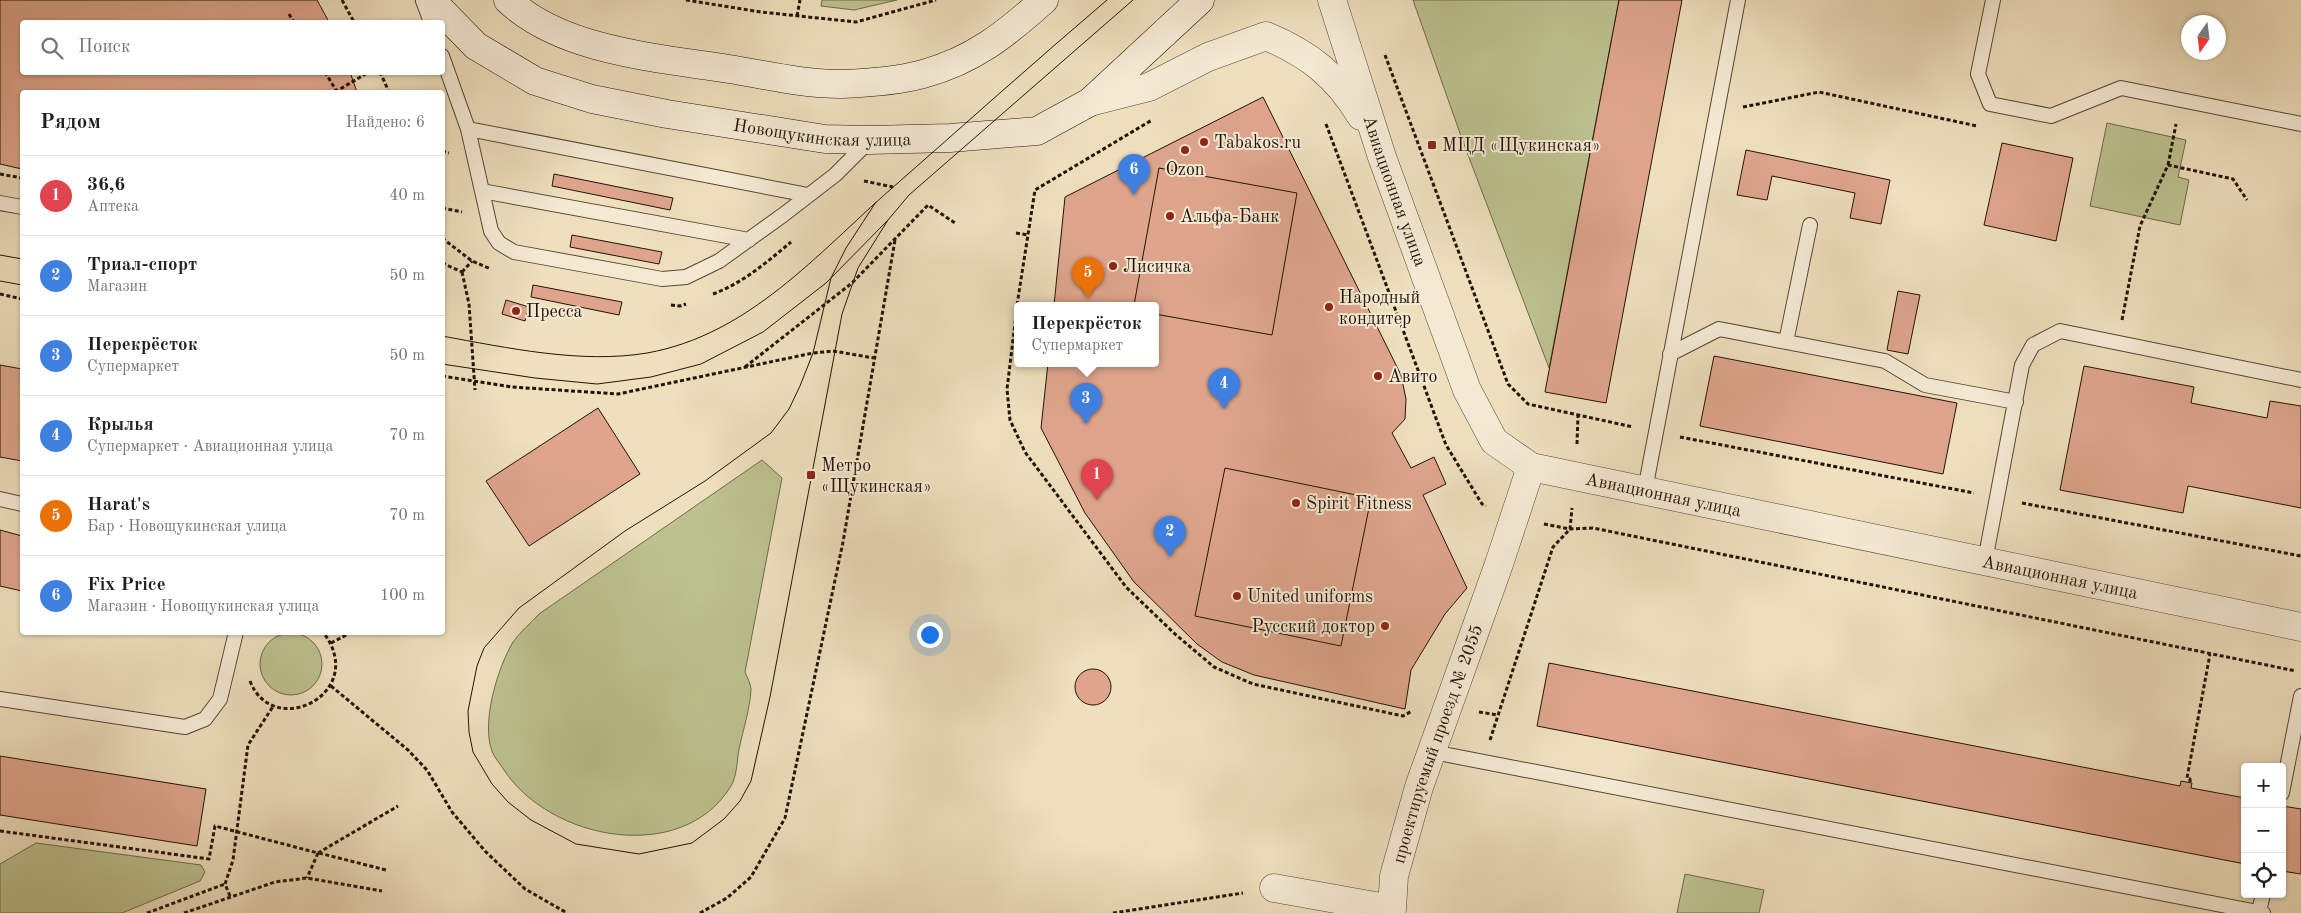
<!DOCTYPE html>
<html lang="ru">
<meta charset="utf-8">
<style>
body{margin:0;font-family:"Old Standard TT",serif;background:#f2f2f2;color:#202124}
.controls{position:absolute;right:15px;bottom:15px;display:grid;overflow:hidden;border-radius:5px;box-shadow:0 1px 4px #0004}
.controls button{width:45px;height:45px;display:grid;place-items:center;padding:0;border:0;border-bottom:1px solid #e0e0e0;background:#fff;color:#202124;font:25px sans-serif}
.compass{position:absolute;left:2181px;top:15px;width:45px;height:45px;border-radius:50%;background:#fff;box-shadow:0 1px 4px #0004;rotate:194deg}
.you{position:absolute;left:929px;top:634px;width:18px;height:18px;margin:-12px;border:4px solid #fff;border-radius:50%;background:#1a73e8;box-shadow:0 0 0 8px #1a73e833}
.badge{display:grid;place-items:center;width:32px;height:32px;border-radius:50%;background:#ea580c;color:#fff;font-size:16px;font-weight:700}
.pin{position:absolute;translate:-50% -41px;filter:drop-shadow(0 1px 2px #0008)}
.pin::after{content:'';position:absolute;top:26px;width:18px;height:15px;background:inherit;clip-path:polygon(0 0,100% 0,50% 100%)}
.popup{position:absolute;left:1014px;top:302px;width:145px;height:65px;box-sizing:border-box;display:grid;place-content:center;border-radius:5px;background:#fff;filter:drop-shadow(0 1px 4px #0005);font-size:16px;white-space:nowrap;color:#757577}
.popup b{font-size:19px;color:#202124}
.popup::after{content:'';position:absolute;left:50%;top:100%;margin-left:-10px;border:10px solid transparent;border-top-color:#fff}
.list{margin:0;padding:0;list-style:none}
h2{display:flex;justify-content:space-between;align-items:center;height:65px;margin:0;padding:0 20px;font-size:21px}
h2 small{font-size:16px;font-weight:400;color:#757577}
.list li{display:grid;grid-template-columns:32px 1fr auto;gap:15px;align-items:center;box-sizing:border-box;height:80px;padding:0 20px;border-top:1px solid #e0e0e0}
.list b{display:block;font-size:19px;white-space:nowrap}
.list p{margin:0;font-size:16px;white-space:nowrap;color:#757577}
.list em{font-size:16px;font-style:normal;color:#757577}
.icon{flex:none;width:28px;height:28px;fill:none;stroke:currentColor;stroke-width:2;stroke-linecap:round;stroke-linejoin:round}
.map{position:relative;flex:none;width:2301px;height:913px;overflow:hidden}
.search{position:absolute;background:#fff;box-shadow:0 1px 4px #0004;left:20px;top:20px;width:425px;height:55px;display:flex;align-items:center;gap:12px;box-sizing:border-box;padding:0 18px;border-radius:5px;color:#757577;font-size:19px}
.panel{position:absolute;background:#fff;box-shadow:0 1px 4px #0004;left:20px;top:90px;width:425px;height:545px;border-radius:5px}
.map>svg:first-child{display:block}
</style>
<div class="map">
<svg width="2301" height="913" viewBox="0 0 2301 913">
<rect width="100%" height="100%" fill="#eedfbd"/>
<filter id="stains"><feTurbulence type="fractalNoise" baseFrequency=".004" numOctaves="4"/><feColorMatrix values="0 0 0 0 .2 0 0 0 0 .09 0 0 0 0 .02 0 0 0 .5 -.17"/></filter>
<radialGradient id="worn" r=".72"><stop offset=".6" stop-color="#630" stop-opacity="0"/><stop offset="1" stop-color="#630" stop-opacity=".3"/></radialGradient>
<path fill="#bcc18f" stroke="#706a4b" d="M822,0H897L854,10L821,6Z
M1413,0H1619L1549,368L1462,139Z
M2107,123L2186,140L2178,177L2189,180L2180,225L2090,206Z
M762,460L782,478L745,672C747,677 751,684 751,690C750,709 743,730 739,749C737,760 737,776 731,786C682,866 550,840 504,770C500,764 494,757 492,751C481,722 498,667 513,642C520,632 531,623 539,614Z
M260 664a31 31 0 1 1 62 0a31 31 0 1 1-62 0Z
M36,843L201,865L205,872L200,881L122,913H0V864Z
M1685,874L1764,890L1759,913H1677Z"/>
<path fill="#dea58c" stroke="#251207" d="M0,0H317L329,22H22V72H350L357,92H22V169L0,164Z
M1619,0H1682L1606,403L1545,392Z
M1263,97L1401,375L1406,399L1405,419L1392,433L1411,468L1434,457L1446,484L1423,495L1467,588L1445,614L1411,670L1405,709L1254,675L1222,662L1197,644L1134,582L1085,513L1041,428L1048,363H1155V305H1054L1065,197Z
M2002,143L2073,158L2056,241L1984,225Z
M1746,150L1890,180L1881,224L1850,218L1855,193L1772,176L1767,200L1737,195Z
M1159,168L1297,193L1272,335L1155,314V305H1134Z
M554,174L673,198L670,210L552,186Z
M572,235L662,252L659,264L570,247Z
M533,285L622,302L619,315L531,297Z
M1898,291L1920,295L1908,354L1887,350Z
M506,300L529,307L525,321L502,314Z
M1714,356L1957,403L1943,474L1700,426Z
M0,365L22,369V461L0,457Z
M2084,366L2194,387L2191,403L2267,418L2270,401L2301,406V508L2188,486L2183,513L2060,490Z
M598,408L640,474L529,546L486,481Z
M1225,468L1371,498L1341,646L1195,616Z
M0,530L22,536V591L0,586Z
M1549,663L2180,786L2181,781L2192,783L2191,788L2245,798V864L1537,726Z
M1075 687a18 18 0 1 1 36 0a18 18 0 1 1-36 0Z
M0,756L206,789L197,846L0,815Z
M2282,806L2301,809V874L2282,871Z"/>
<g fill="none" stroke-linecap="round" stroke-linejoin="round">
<g stroke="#574534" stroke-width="16">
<path id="lane" d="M1993,0L1978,74L1990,104L2051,116L2121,88L2301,124
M423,1L431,22
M442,56L468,129L491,231L499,243L514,252L662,279L686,277L719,261L783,215L835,175L869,141
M468,129L808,195
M482,191L749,240
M0,203L22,207
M1786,342L1810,225
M1670,354L1719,329L1885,361L1925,385L2016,402
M1645,490L1738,0
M0,499L22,504
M1985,561L2022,365L2033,345L2060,331L2301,380
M0,699L185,727L205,719L220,699L236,632
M1433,752L2263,913
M2282,793L2301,696
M2259,912L2263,894"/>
</g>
<g stroke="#574534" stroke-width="29">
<g id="street">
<path id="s1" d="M1332,0L1382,157L1467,390L1494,441L1531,467L2301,627"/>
<path d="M1090,102L1149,87L1208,57L1266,36C1309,54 1337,76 1361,116"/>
<path id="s2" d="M1274,888L1392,909L1394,876L1419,787L1499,564L1531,467"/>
</g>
</g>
<g stroke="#251207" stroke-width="29">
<g id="secondary">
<path id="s3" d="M431,0L476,46L535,81L592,99L667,114L825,139L869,140L950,138L1037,131L1090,102L1200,0"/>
<path d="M508,0C561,51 659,58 729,69C766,75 803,84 841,84C868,83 898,81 923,74C974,60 1006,34 1044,0"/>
</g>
</g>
<path stroke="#251207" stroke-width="3" stroke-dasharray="4 2.5" stroke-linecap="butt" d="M342,0L354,22
M686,0L761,12L856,22L936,0
M289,14L294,22
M797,16L800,0
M1385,55L1508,384L1528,404L1633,427
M325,72L337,92
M380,72L389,92
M335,92L369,72
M1743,107L1819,92L1977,126
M1326,124L1446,445L1482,504L1486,506
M442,151L449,153
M2168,165L2176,124
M0,174L22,178
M864,181L893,187
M442,208L462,212
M1016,233L1028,235
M442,238L472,261L491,269
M442,263L462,272
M462,272L469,304L475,390
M462,272L472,261
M0,294L22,299
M713,294C743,283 767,262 791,242
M671,305L680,306L686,304
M1017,305L1035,190L1152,120
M1017,307L1007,389L1010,420L1025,452L1126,587L1175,634L1214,667L1253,684L1403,716L1412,711
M2122,320L2140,226L2168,165L2233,179L2247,200
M745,367L852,283L928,205L955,223
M442,376L512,387L618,394L813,353L833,351L874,358
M1680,437L1974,493
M1577,444L1578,415
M2022,503L2301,556
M1544,524L1570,529L1593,528L2296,671
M331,643L352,632
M250,681C273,741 370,693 323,632
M331,686L408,750L427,770L452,812L485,851L525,889L567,913
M1479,712L1498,715
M1490,740L1553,547L1570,529L1572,508
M2190,782V779L2187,778L2210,654
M0,831L209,859L215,826L318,853L307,878
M318,853L398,806
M319,853L386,870
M230,896L225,884L233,860L248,745L274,705
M147,913L225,884
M184,913L275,882L307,878L382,891
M700,913L727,898L751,877L785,818L843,542L895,240
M1113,913L1243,893"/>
<use href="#lane" stroke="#f4ead4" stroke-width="14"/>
<use href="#street" stroke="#f4ead4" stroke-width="28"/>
<use href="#secondary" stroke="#f4ead4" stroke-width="28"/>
<path stroke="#251207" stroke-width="1" d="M876,202L846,248L831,278L813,353L800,386L789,409L771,433L705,481L625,531L519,608L484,648L477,666L468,711L469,732L473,752L492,784L508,802L531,820L576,844L639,854L692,843L724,819L740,801L751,781L770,697L842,314L858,268L888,220
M0,255L22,259
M0,281L22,285
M442,336C508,348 582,364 647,353C749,335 818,253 891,189C963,126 1034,62 1107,0
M442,364L535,378L597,384L651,377L701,364L763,332L826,283L888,220L909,195L1133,0"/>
</g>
<g fill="#8f2418" stroke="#f4ead4" stroke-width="2">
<circle cx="1204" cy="142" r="5"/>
<rect x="1427" y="140" width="10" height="10" rx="2.5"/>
<circle cx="1185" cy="150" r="5"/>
<circle cx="1170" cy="216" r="5"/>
<circle cx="1113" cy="266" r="5"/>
<circle cx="1329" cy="307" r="5"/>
<circle cx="516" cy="311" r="5"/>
<circle cx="1378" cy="376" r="5"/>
<rect x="806" y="470" width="10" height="10" rx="2.5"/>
<circle cx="1296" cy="503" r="5"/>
<circle cx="1237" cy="596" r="5"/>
<circle cx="1385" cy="626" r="5"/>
</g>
<g text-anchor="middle" stroke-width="4" stroke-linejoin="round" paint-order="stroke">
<g font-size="18" fill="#251207" stroke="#f4ead4">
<text dy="6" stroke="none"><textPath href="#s3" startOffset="426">Новощукинская улица</textPath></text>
<text dy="6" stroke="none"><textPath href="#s1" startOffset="201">Авиационная улица</textPath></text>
<text dy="6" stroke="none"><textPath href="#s1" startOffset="651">Авиационная улица</textPath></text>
<text dy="6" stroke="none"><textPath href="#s1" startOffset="1056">Авиационная улица</textPath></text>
<text dy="6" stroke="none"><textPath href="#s2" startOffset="292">проектируемый проезд № 2055</textPath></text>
</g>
<g font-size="18" fill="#251207" stroke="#f4ead4" text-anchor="start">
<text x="1214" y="148">Tabakos.ru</text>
<text x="1442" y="151">МЦД «Щукинская»</text>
<text x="1185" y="175" text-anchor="middle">Ozon</text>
<text x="1180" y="222">Альфа-Банк</text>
<text x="1123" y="272">Лисичка</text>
<text x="1339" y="303">Народный<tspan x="1339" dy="21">кондитер</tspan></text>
<text x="526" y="317">Пресса</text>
<text x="1388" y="382">Авито</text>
<text x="821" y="471">Метро<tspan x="821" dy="21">«Щукинская»</tspan></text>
<text x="1306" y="509">Spirit Fitness</text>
<text x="1247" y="602">United uniforms</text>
<text x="1375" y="632" text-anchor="end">Русский доктор</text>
</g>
</g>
<rect width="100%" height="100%" filter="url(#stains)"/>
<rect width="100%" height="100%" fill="url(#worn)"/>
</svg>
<div class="controls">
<button>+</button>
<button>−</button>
<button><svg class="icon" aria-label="locate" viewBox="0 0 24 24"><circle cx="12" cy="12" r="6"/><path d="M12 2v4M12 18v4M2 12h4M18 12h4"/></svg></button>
</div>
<svg class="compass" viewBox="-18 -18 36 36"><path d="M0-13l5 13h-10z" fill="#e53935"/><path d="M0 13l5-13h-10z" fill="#757577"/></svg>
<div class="you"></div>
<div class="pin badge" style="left:1097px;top:500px;background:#e0444e">1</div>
<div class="pin badge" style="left:1170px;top:557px;background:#3f7fe0">2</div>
<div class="pin badge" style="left:1086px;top:424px;background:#3f7fe0">3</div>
<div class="popup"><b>Перекрёсток</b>Супермаркет</div>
<div class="pin badge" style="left:1224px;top:409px;background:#3f7fe0">4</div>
<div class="pin badge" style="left:1088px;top:298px;background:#e8710a">5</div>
<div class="pin badge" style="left:1134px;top:195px;background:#3f7fe0">6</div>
<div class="search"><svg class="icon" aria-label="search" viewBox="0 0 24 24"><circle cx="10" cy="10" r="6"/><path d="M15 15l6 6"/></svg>Поиск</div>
<section class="panel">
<h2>Рядом<small>Найдено: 6</small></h2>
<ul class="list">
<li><span class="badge" style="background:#e0444e">1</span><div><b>36,6</b><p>Аптека</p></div><em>40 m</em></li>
<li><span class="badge" style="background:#3f7fe0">2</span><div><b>Триал-спорт</b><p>Магазин</p></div><em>50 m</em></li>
<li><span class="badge" style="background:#3f7fe0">3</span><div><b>Перекрёсток</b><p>Супермаркет</p></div><em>50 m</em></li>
<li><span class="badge" style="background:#3f7fe0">4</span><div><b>Крылья</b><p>Супермаркет · Авиационная улица</p></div><em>70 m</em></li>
<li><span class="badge" style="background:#e8710a">5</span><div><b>Harat's</b><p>Бар · Новощукинская улица</p></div><em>70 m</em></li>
<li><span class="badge" style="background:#3f7fe0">6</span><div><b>Fix Price</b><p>Магазин · Новощукинская улица</p></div><em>100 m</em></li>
</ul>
</section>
</div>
